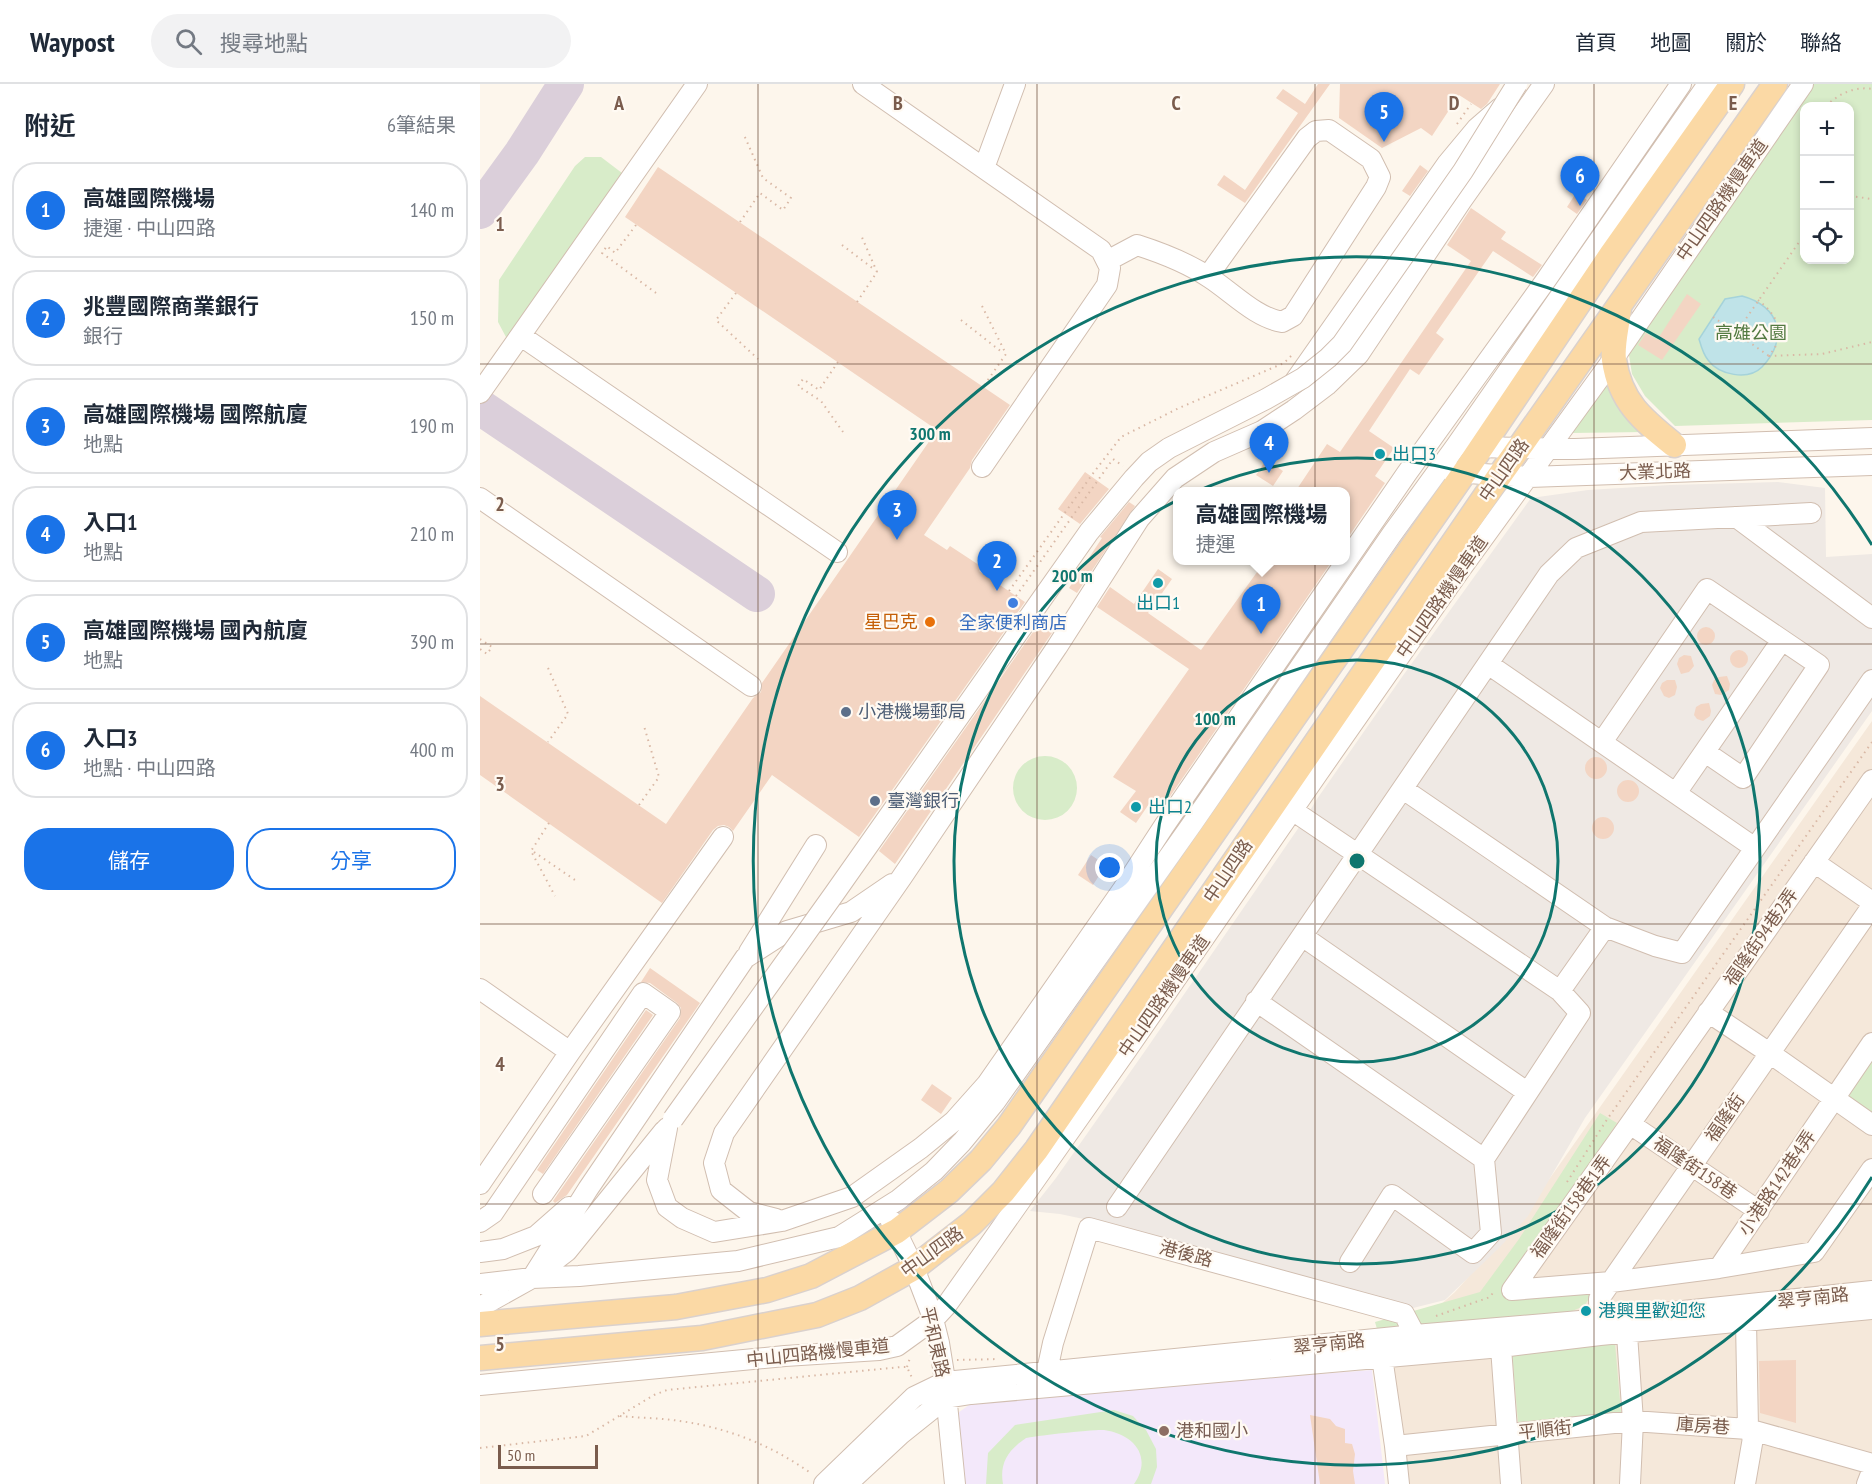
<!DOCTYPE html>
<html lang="zh-TW">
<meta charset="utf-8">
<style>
body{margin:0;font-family:"PT Sans Narrow","Noto Sans TC",sans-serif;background:#f2f2f3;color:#1f2937}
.controls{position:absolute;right:18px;top:18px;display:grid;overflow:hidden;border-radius:12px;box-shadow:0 3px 9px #0003}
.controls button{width:54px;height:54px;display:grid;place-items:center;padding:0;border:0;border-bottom:2px solid #e0e1e3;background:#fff;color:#1f2937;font:30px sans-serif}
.scale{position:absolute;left:18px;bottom:15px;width:100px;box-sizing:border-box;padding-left:6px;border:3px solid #7a5c4d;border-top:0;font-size:16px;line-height:21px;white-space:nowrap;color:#7a5c4d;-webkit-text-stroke:4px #fffaf3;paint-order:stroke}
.you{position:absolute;left:630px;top:784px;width:21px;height:21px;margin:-15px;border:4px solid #fff;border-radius:50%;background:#1a73e8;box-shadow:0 0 0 9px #1a73e833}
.badge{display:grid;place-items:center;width:39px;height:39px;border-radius:50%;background:#1a73e8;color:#fff;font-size:20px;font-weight:700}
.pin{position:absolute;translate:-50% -50px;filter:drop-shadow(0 2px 3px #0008)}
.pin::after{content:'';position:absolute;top:32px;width:21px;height:18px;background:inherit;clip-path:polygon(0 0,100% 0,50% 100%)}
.popup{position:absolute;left:693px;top:403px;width:177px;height:78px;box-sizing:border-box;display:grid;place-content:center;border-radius:12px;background:#fff;filter:drop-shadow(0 2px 4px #0005);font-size:20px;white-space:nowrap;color:#747a83}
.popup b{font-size:22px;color:#1f2937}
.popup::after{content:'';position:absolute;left:50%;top:100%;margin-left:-12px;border:12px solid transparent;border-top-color:#fff}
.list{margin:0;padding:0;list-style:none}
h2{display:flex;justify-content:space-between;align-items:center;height:78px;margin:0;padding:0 24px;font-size:26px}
h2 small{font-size:20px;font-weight:400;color:#747a83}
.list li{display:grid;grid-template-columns:39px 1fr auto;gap:18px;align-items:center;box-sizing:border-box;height:96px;margin:0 12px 12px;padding:0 12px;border:2px solid #e0e1e3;border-radius:24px}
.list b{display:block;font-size:22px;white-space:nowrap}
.list p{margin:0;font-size:20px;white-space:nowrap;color:#747a83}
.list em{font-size:20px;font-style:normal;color:#747a83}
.actions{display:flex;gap:12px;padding:18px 24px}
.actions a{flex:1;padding:14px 0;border:2px solid #1a73e8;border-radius:24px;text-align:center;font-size:21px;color:#1a73e8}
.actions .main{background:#1a73e8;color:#fff}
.icon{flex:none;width:33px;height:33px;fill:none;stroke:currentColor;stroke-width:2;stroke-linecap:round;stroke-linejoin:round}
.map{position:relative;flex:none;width:1392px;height:1400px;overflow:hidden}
header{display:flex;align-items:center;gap:36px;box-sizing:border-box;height:84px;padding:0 30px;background:#fff;border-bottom:2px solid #e0e1e3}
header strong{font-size:28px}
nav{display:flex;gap:33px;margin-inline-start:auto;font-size:21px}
.search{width:420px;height:54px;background:#f2f2f3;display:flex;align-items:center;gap:15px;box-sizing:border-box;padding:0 21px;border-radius:33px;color:#747a83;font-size:22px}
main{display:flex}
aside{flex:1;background:#fff}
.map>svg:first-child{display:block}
</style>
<header>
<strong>Waypost</strong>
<div class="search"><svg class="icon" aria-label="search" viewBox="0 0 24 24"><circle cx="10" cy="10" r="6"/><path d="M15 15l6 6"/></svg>搜尋地點</div>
<nav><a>首頁</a><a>地圖</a><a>關於</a><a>聯絡</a></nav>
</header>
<main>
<aside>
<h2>附近<small>6筆結果</small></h2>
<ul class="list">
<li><span class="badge">1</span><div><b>高雄國際機場</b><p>捷運 · 中山四路</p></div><em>140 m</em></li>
<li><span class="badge">2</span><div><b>兆豐國際商業銀行</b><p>銀行</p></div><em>150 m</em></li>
<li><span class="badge">3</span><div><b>高雄國際機場 國際航廈</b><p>地點</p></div><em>190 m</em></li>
<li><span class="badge">4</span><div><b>入口1</b><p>地點</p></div><em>210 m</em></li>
<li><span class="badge">5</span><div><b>高雄國際機場 國內航廈</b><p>地點</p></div><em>390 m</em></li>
<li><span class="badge">6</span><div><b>入口3</b><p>地點 · 中山四路</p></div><em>400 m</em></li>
</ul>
<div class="actions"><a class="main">儲存</a><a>分享</a></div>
</aside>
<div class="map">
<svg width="1392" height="1400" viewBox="0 0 1392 1400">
<rect width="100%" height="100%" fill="#fdf6ec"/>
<path fill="#f5e8da" d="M1392,637V1400H926L911,1264L975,1208L1044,1131Z"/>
<path fill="#efe9e4" d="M1298,398L1345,404L1346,473L1392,470V627L1105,1034L1048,1132L1020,1163L965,1216L913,1229L627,1140L580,1130L550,1127L576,1094L665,967L826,733L837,715L922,593L1051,414L1108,406L1190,401Z"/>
<path fill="#f3e8fa" d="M892,1286L905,1400H477L468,1336L496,1316Z"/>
<path fill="#d8ecc9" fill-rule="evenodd" d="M1332,0H1392V336L1195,342L1165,312L1152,290L1148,265ZM1324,22H1370V176H1324Z
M105,73H121L142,89L27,255L18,238L19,196L95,82Z
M1128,293C1135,320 1143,332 1164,348L1091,349Z
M533 704a32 32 0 1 1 64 0a32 32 0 1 1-64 0Z
M1392,977V1032L1366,1014Z
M1120,1029L1137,1039L1023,1211L1105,1202L1111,1212L1104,1222L1090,1228L899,1252L895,1238L1000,1208L1039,1155Z
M1135,1259L1141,1328L1038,1338L1032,1269Z
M634,1326L653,1332L666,1346L676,1365L677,1383L671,1400H654C673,1373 654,1350 624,1346C617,1345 552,1352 546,1354C545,1355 539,1359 538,1360C525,1371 520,1383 523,1400H506L508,1369L535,1341Z"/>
<path fill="#bfe3e8" stroke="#a5d3da" stroke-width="1.5" d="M1262,212C1300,222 1309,255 1282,283C1268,297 1239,291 1228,276C1223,270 1221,262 1219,255L1245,215Z"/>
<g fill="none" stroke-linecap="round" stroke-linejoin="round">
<path stroke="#dbcfda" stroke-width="36" d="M0,127L42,69L86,0
M0,323L277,510"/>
</g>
<path fill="#f3d5c3" d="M838,0H850L765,119L737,101L744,91L765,106L818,29L796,14L803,5L825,20Z
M860,0H1020L1007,20L1001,25L979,11L952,52L941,44L902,64L859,34Z
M940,81L948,87L930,112L922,107Z
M178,83L530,321L492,376L490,384L444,451L467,466L470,462L502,483L499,487L545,518L379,753L292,691L253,747L249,743L244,741L238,742L233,746L182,819L0,691V612L186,740L273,614L281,608L282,599L457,346L145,133Z
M1096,109L1107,116L1097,130L1087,123Z
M991,124L1026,148L1021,155L1062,181L1053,193L1013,167L956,249L964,255L939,291L930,285L889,347L914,364L895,392L905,399L865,458V408H815L847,360L860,368L991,177L967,161Z
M1207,210L1221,220L1182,276L1158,261L1166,249L1177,256Z
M786,376L803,387L793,402L776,391Z
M605,388L629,405L600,440L578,425Z
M649,418L655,422L597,509L589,504L622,454L620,453Z
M785,477H852L682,724L671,717L656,739L640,728L656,707L633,693L709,585L617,523L630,503L654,520L678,485L692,495L668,529L721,566Z
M565,531L578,540L415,780L399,767Z
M1217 552a9 9 0 1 1 18 0a9 9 0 1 1-18 0Z
M1250 575a9 9 0 1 1 18 0a9 9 0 1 1-18 0Z
M1204,571L1211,572L1214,582L1209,588L1201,590L1197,580L1199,574Z
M1247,592L1250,600L1249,606L1241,611L1235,610L1232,601L1234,596L1239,593Z
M1187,596H1195L1197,603L1195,611L1189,614L1184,612L1180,604L1182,599Z
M1229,619L1231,627L1230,632L1223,637L1217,635L1214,631L1216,623L1221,620Z
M1105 684a11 11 0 1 1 22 0a11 11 0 1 1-22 0Z
M1137 707a11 11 0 1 1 22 0a11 11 0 1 1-22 0Z
M1112 744a11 11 0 1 1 22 0a11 11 0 1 1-22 0Z
M611,771L626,781L613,801L598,791Z
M170,884L220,919L87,1111L75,1119L73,1117L200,934L201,924L197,919L170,899L161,898Z
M166,926L173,931L63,1090L57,1086Z
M452,1000L472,1014L461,1030L441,1016Z
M1316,1276V1339L1280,1329L1279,1277Z
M830,1331L850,1335L856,1342L865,1345V1359L872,1360L875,1370L873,1387L875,1400H840Z"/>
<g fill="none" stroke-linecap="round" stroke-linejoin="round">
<g stroke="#d1beb0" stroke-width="22">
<path id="minor" d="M383,0L621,166L630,184L627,201L502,383
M504,84L535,0
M627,177L657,161C682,169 708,179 730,194C753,209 775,233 802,238L813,232L896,103L900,93L891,75L849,46L836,47L827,54L728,192
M41,252L357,468
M815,297L967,80L997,44L1020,24
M0,309L217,0
M991,363L1095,365L1392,354
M972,388L1049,393L1392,381
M0,414L271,602
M1256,433L1392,534
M1008,580L1275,764
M1122,658L1227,505L1339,581L1263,694L1225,668
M923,705L1125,843L1175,862L1202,869L1392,596
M1196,709L1302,556
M1334,778L1392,818
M822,852L1047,1008
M269,868L336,761
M0,905L90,968
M1080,907L1125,843
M776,917L1004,1075L1100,929L1080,907L812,726
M1228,928L1291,970L1392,1041
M1150,1040L1279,1127
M187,1044L177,1096L187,1123L202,1134L234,1148L302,1137L372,1113L441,1064L474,1037L507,1000L643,805L684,742L927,389L1066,196L1201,0
M0,1100L90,968L243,753
M637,1123L1069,490L1096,464L1161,438L1331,429
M296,1135L269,1128L241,1106L234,1079L244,1049L422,793L577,563L659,435L695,394L734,368L782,347L814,326L847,301L879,270L982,116L1064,0
M410,1135L434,1184L452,1231L459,1259L464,1290L475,1400
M0,1138L13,1129L163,909L190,928L63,1110
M0,1168L23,1165L56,1152L89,1123
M870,1178L912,1111L993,1169L1011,1149L1004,1075
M1239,1184L1392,959
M61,1187L87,1167L184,1047
M0,1200L52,1194L99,1192L258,1177L359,1153L418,1116L454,1087L482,1058L515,1018L712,740L912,450L976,362L1228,0
M1032,1206L1150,1040L1392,696
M1032,1206L1131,1198L1239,1184L1334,1168L1392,1085
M0,1223L52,1194L108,1105L265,874L307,847L371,828L412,800
M1146,1236L1153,1337L1268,1345L1392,1380
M1120,1249L1119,1215L1392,822
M1020,1250L1031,1400
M902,1273L915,1362
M567,1287L573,1259L609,1144L924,1230L935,1251
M0,1301L305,1272L399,1266L417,1262L453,1236L466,1222L505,1167L646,967L838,689L980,486L1134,274L1323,0
M344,1400L434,1313L465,1298L935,1251L1146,1233L1392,1207
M367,1400L421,1350L466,1314L491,1310L1021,1263L1120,1251L1392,1225
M919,1400L915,1362L1153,1337L1150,1400
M1265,1400L1273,1354L1268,1345L1266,1237
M1387,1400L1392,1387"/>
</g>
<g stroke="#dad1cd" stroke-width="27">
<path id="major" d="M1139,224C1138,240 1132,260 1134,276C1140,318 1163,336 1194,361
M0,1240L196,1223L287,1206L331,1192L417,1147L469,1107L501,1076L529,1042L984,389L1131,171L1252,0
M0,1274L222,1254L337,1231L380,1214L434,1184L492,1139L523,1108L557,1065L1020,391L1295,0"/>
</g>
<path stroke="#d9b8a5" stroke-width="2" stroke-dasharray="1.5 4.5" stroke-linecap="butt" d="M1346,22C1358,10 1375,2 1392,5
M977,40L991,20
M1370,112L1392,115
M260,138L280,109L303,126L311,114L283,94L264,51
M156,141L135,169L127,162L122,169L176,209
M362,161L395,186
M256,209L236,236L278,275
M1278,216C1291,226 1305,243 1297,259C1295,264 1292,268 1289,272L1342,270L1392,258
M377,218L397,188L381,151
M502,222L526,270L503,303
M1233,233L1289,272
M481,236L523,269
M1256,249L1324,151
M358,278L339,306L323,295L318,302L341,317L363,348
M529,507L614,388L641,353L699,324L804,279L812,271
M536,512L633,375L643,382
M0,555L12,563L7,570L0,565
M68,584L88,630L68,658
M159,721L179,693L164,642
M69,739L51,767L75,812
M54,768L95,796
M1087,1098L1126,1037L1392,658
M956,1232L1010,1213L1015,1206
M477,1276L519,1275
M427,1283L430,1274
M140,1332C160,1334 181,1334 200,1337C249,1344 293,1362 332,1390
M0,1364L106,1352L174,1311L187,1306L421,1283H427L433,1296"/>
<use href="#minor" stroke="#fff" stroke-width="20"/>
<use href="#major" stroke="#fbd9a5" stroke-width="24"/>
<g stroke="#d1beb0" stroke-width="22" stroke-linecap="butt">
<path id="minor-bridge" d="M193,1035L354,810L609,448L654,394L669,378L689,364L786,315L823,294L848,274L862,260L983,87L1037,0"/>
</g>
<use href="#minor-bridge" stroke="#fff" stroke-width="20"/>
</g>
<path fill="none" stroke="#7a5c4d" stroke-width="1.5" stroke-opacity="0.55" d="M278,0V1400M557,0V1400M835,0V1400M1114,0V1400M0,280H1392M0,560H1392M0,840H1392M0,1120H1392"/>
<g fill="none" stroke="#0f766e" stroke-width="3">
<circle cx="877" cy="777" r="201"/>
<circle cx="877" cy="777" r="403"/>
<path d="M1392 1093A604 604 0 1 1 1392 461"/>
</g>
<g fill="#0f9aa8" stroke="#fffaf3" stroke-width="2">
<circle cx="900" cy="370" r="6"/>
<circle cx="678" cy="499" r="6"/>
<circle cx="656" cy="723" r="6"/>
<circle cx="1106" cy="1227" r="6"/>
</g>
<circle fill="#3f7fe0" stroke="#fffaf3" stroke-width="2" cx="533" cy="519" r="6"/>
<circle fill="#e8710a" stroke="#fffaf3" stroke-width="2" cx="450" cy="538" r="6"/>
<g fill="#5c6f8a" stroke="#fffaf3" stroke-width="2">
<circle cx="366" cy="628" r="6"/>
<circle cx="395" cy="717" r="6"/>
</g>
<circle fill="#8d6e63" stroke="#fffaf3" stroke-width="2" cx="684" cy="1347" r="6"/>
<g text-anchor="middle" stroke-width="4.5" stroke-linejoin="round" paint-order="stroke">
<g font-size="18" fill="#7a5c4d" stroke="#fffaf3">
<text transform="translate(1242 116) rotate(-55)" y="6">中山四路機慢車道</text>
<text transform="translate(1024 386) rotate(-55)" y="6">中山四路</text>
<text transform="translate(1175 388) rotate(-2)" y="6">大業北路</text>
<text transform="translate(962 513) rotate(-55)" y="6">中山四路機慢車道</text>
<text transform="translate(748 787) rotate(-56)" y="6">中山四路</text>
<text transform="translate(1281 853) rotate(-55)" y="6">福隆街94巷2弄</text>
<text transform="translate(684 912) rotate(-55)" y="6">中山四路機慢車道</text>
<text transform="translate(1245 1034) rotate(-55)" y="6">福隆街</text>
<text transform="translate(1215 1084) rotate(34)" y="6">福隆街158巷</text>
<text transform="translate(1297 1099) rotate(-56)" y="6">小港路142巷4弄</text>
<text transform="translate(1091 1123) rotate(-54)" y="6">福隆街158巷1弄</text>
<text transform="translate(452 1168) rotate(-36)" y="6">中山四路</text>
<text transform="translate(706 1170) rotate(15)" y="6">港後路</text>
<text transform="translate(1333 1214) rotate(-6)" y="6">翠亨南路</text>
<text transform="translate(455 1258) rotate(77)" y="6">平和東路</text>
<text transform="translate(849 1260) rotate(-6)" y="6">翠亨南路</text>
<text transform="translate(338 1269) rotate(-6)" y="6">中山四路機慢車道</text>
<text transform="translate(1223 1342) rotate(4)" y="6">庫房巷</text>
<text transform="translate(1065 1346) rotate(-6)" y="6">平順街</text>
</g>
<g font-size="18" fill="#537a41" stroke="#fffaf3">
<text x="1271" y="255">高雄公園</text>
</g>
<g font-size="18" fill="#0d838f" stroke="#fffaf3" text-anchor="start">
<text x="912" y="376">出口3</text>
<text x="678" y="525" text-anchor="middle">出口1</text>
<text x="668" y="729">出口2</text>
<text x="1118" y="1233">港興里歡迎您</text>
</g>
<g font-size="18" fill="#c56008" stroke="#fffaf3" text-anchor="end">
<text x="438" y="544">星巴克</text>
</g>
<g font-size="18" fill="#366cbe" stroke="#fffaf3">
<text x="533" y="545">全家便利商店</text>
</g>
<g font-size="18" fill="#4e5e75" stroke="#fffaf3" text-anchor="start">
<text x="378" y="634">小港機場郵局</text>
<text x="407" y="723">臺灣銀行</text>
</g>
<g font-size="18" fill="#785e54" stroke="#fffaf3" text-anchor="start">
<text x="696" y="1353">港和國小</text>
</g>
</g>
<g font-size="20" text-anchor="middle" font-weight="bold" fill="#7a5c4d" stroke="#fffaf3" stroke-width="4.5" stroke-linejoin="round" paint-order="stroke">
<text x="139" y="26">A</text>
<text x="418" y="26">B</text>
<text x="696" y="26">C</text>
<text x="974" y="26">D</text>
<text x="1253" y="26">E</text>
<text x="20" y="147">1</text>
<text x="20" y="427">2</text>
<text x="20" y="707">3</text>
<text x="20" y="987">4</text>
<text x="20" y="1267">5</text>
</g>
<circle cx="877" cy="777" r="9" fill="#0f766e" stroke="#fffaf3" stroke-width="3"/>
<g font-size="18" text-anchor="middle" font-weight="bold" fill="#0f766e" stroke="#fffaf3" stroke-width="4.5" stroke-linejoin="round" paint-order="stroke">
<text x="450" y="356">300 m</text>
<text x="592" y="498">200 m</text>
<text x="735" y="641">100 m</text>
</g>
</svg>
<div class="controls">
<button>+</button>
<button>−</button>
<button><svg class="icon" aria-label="locate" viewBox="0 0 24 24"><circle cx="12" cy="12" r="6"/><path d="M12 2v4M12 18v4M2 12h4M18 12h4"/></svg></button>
</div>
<div class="scale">50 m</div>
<div class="you"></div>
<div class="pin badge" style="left:781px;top:550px">1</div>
<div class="popup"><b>高雄國際機場</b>捷運</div>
<div class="pin badge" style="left:517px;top:507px">2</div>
<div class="pin badge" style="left:417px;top:456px">3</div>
<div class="pin badge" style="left:789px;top:389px">4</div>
<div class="pin badge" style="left:904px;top:58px">5</div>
<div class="pin badge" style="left:1100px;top:122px">6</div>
</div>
</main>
